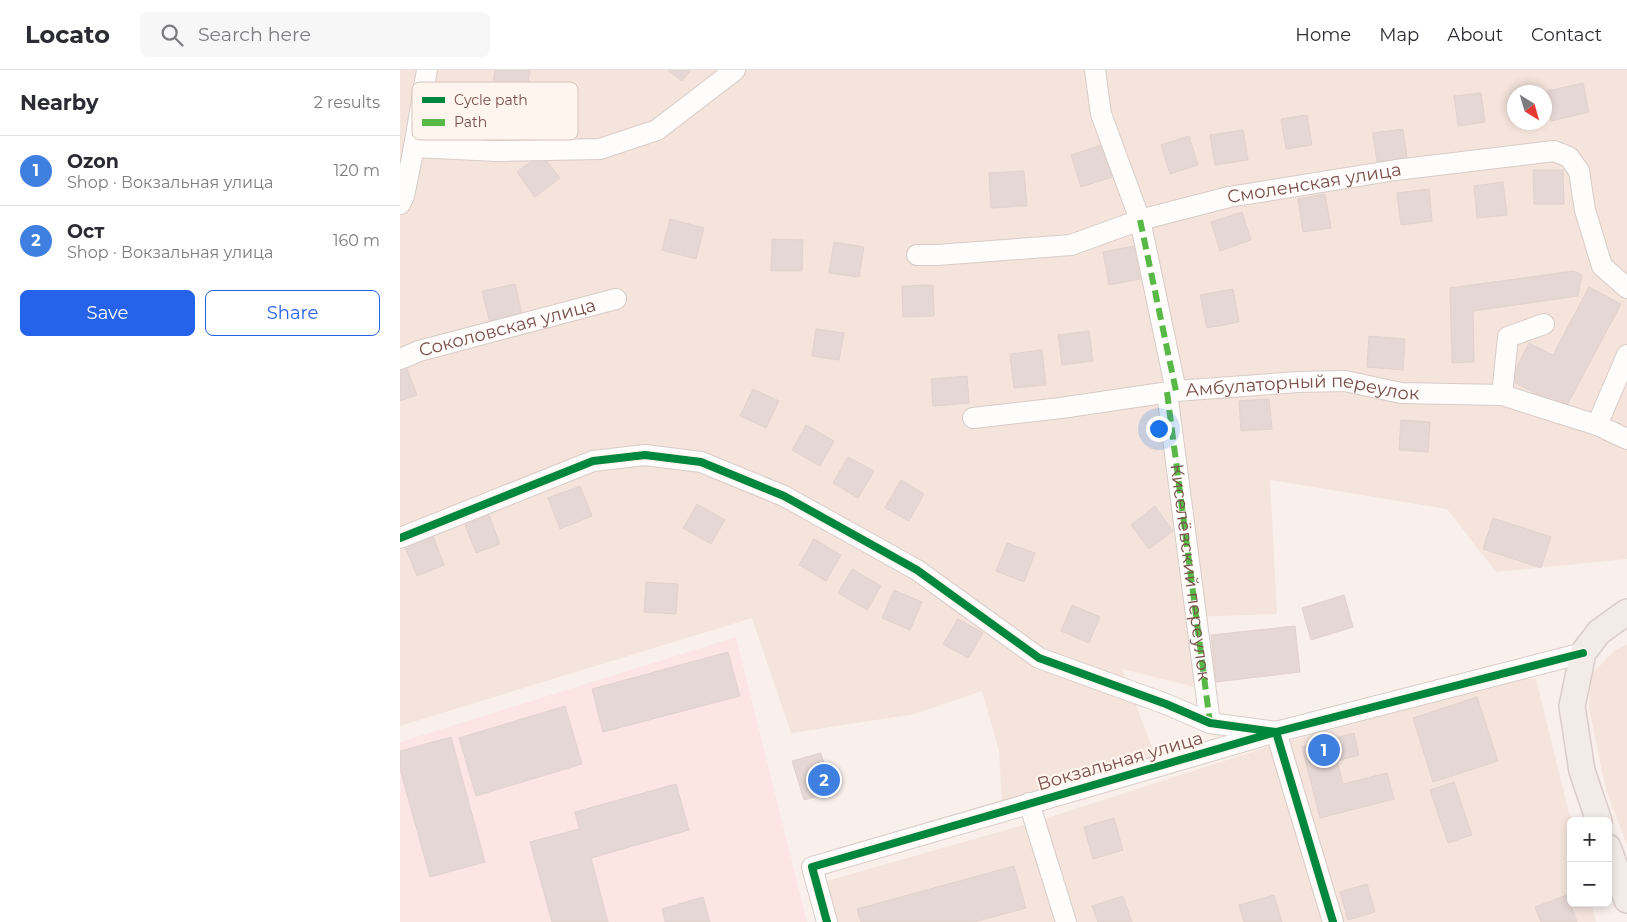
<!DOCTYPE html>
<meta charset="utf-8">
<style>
body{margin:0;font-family:Montserrat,sans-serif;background:#f7f7f7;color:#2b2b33}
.controls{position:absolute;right:15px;bottom:15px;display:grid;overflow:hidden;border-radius:8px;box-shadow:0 2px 8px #0003}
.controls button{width:45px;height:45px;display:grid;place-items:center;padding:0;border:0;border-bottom:1px solid #e1e1e2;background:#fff;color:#2b2b33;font:25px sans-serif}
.compass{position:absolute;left:1107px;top:15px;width:45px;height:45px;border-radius:50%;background:#fff;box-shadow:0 2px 8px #0003;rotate:143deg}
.you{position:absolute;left:758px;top:358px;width:18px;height:18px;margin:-12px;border:4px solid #fff;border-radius:50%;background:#1a73e8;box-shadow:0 0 0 8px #1a73e833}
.badge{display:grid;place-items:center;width:32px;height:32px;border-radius:50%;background:#2563eb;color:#fff;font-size:16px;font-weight:700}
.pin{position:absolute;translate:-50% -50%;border:2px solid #fff;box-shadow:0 1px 5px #0006}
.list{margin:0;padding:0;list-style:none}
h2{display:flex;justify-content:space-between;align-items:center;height:65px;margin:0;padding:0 20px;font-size:21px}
h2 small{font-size:16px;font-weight:400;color:#7c7c81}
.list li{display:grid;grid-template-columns:32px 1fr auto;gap:15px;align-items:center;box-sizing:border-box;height:70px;padding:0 20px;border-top:1px solid #e1e1e2}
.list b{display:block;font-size:19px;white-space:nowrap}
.list p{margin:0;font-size:16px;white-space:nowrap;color:#7c7c81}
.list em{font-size:16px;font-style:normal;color:#7c7c81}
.actions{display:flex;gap:10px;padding:15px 20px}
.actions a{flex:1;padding:11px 0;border:1px solid #2563eb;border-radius:8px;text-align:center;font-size:18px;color:#2563eb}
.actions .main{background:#2563eb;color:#fff}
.icon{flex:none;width:28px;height:28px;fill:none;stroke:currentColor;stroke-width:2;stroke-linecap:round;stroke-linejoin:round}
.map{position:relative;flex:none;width:1227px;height:852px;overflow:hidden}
header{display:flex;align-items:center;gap:30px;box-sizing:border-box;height:70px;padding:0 25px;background:#fff;border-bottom:1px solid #e1e1e2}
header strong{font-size:24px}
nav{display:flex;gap:28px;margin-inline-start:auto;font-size:18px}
.search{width:350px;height:45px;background:#f7f7f7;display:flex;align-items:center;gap:12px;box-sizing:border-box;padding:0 18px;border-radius:8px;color:#7c7c81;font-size:19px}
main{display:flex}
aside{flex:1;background:#fff}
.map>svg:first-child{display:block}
</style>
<header>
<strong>Locato</strong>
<div class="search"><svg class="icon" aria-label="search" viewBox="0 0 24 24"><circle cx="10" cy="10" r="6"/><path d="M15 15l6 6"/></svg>Search here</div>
<nav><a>Home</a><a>Map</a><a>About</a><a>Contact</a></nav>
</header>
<main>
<aside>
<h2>Nearby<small>2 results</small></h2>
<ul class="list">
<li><span class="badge" style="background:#3f7fe0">1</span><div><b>Ozon</b><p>Shop · Вокзальная улица</p></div><em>120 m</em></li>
<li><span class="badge" style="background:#3f7fe0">2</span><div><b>Ост</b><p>Shop · Вокзальная улица</p></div><em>160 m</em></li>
</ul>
<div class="actions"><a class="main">Save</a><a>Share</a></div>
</aside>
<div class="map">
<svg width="1227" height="852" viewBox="0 0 1227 852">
<rect width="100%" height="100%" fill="#f9f0ec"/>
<path fill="#f4e4dc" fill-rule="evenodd" d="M0,0H1227V489L1096,502L1047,439L870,410L877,544L789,547L794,617L722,599L756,687L602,733L599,681L582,621L515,644L391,663L352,548L0,656ZM1114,22H1144V52H1114Z
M1227,574V775L1206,720L1189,638L1190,606L1214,581Z
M1122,608L1136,609L1171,751V833H1191L1196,852H434L423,812L641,750L864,678Z"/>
<path fill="#fce5e2" d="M336,567L407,852H0V672Z"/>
<path fill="#e5d7d3" stroke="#e2d1cd" d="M95,0H130L127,18L93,13Z
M268,0H291L282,11Z
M1183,13L1189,42L1151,51L1143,22Z
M1081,23L1085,52L1058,56L1054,26Z
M907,45L912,75L886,79L881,49Z
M1003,59L1007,88L977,92L973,63Z
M843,60L848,90L815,95L810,65Z
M789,66L798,95L770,104L761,75Z
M702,75L712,107L681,117L671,85Z
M141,84L160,108L135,127L117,102Z
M1133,100H1163L1164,134H1134Z
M624,101L627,136L591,138L589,103Z
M1103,112L1107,145L1077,148L1074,116Z
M1029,119L1032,151L1001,155L997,123Z
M925,124L931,158L903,162L898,129Z
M842,142L851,170L820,181L811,152Z
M270,149L304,158L296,189L262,180Z
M372,169L403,170L402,201H371Z
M434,172L464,177L459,207L429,203Z
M734,176L740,209L709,215L703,182Z
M1174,201L1182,205L1178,226L1073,241L1074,292L1052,293L1050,218Z
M115,214L122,245L90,253L82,221Z
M533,215L534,246L503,247L502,216Z
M1189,217L1221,234L1165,339L1110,310L1129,273L1153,285Z
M833,219L839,252L807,258L800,225Z
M416,259L444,263L439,290L412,286Z
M689,261L693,291L662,295L658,265Z
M969,266L1005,269L1003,300L967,297Z
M642,280L646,315L614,318L610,284Z
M6,296L17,325L0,331V299Z
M567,306L569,333L533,336L531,309Z
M353,319L379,331L366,358L340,346Z
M869,329L872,359L841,361L839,331Z
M1001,350L1030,352L1028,382L999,380Z
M406,355L434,371L420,396L392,380Z
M448,387L474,401L458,428L433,413Z
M501,410L524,424L509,451L485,438Z
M180,416L192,446L160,459L148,428Z
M297,434L325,450L311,474L283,458Z
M755,436L773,461L749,479L731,455Z
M89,445L100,474L76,483L65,455Z
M1093,448L1151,467L1141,498L1083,479Z
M33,466L44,495L17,506L5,477Z
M414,469L441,485L426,511L399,495Z
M607,473L635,483L624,512L596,501Z
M452,499L481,516L467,540L438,523Z
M246,512L278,514L276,544L244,542Z
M494,520L522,532L510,560L482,548Z
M944,525L953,557L911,570L902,538Z
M672,535L700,547L689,573L661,561Z
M558,549L583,563L568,588L543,574Z
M895,556L900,602L816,612L811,565Z
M328,582L340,626L203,662L192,619Z
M1077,627L1098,691L1033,712L1013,648Z
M165,636L182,694L76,726L59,668Z
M954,663L959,685L937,691L943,714L987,703L994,729L920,748L902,677Z
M51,667L85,792L30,807L0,699V681Z
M421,683L432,722L404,730L392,691Z
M1054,712L1072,765L1048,773L1030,720Z
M276,714L289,760L191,788L208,852H152L130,772L179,759L175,742Z
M714,748L723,780L693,789L684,757Z
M614,796L626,838L574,852H461L457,839Z
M967,814L975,842L948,850L940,822Z
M874,825L882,852H844L839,835Z
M1167,825L1177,852H1141L1135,837Z
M723,826L732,852H698L692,836Z
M303,827L310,852H265L262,839Z"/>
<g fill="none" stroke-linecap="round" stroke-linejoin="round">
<g stroke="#d8ccc8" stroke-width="22">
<g id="minor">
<path d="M695,0L701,44L740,150L776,321"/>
<path d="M14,77L97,81L200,79L257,60L335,0"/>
<path d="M0,134L4,126L14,77L27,0"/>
<path id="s1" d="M517,185H537L671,175L740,150L829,127L996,100L1154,81L1169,87L1179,101L1185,140L1202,196L1227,218"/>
<path id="s2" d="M0,289L19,281L216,229"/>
<path id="s3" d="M767,322L810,653"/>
<path d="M1102,325L1108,267L1144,254"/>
<path id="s4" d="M573,348L661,338L776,321L898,312L945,311L1001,323L1102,325L1197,355L1227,369"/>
<path d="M1197,355L1227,285"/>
<path d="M0,468L193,391L245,385L301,392L384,426L474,476L517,500L639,588L766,634L810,653L876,662L933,852"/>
<path d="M629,733L666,852"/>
<path d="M427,852L412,797L876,662L1183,583"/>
</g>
</g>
<g stroke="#daccc9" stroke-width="28">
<path id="major" d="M1199,751L1182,701L1172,636L1183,583L1199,562L1227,542
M1208,777L1227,830"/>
</g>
<use href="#minor" stroke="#fefdfc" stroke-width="20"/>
<use href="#major" stroke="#f3ebe6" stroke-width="25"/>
<path stroke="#58b947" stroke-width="6" stroke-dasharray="12 6" stroke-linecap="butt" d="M740,150L776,321
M767,322L810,653"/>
<g stroke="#fff5ef" stroke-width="11">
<path id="cycleway" d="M0,468L193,391L245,385L301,392L384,426L474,476L517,500L639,588L766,634L810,653L876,662L933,852
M427,852L412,797L876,662L1183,583"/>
</g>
<use href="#cycleway" stroke="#00873e" stroke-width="8"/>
</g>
<g text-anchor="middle" stroke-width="4.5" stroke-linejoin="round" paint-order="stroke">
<g font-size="18" fill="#7a4e49" stroke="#fff5ef">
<text dy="6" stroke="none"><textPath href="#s1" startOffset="406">Смоленская улица</textPath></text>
<text dy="6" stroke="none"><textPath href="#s2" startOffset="112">Соколовская улица</textPath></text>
<text dy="6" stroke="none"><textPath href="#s4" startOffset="332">Амбулаторный переулок</textPath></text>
<text dy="6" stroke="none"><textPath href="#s3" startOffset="182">Киселёвский переулок</textPath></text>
<text transform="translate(720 691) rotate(-16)" y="6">Вокзальная улица</text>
</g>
</g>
<rect x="12" y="12" width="166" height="58" rx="8" fill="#fff5ef" stroke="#d7c3bd" stroke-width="1"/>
<rect x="22" y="27" width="23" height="6" fill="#00873e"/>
<rect x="22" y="49" width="23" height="7" fill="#58b947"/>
<g font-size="14" fill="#7a4e49">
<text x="54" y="35">Cycle path</text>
<text x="54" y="57">Path</text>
</g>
</svg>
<div class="controls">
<button>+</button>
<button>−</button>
</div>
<svg class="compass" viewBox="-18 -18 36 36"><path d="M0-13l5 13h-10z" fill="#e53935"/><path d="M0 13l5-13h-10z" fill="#7c7c81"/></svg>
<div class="you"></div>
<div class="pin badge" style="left:924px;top:680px;background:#3f7fe0">1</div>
<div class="pin badge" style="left:424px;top:710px;background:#3f7fe0">2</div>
</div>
</main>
